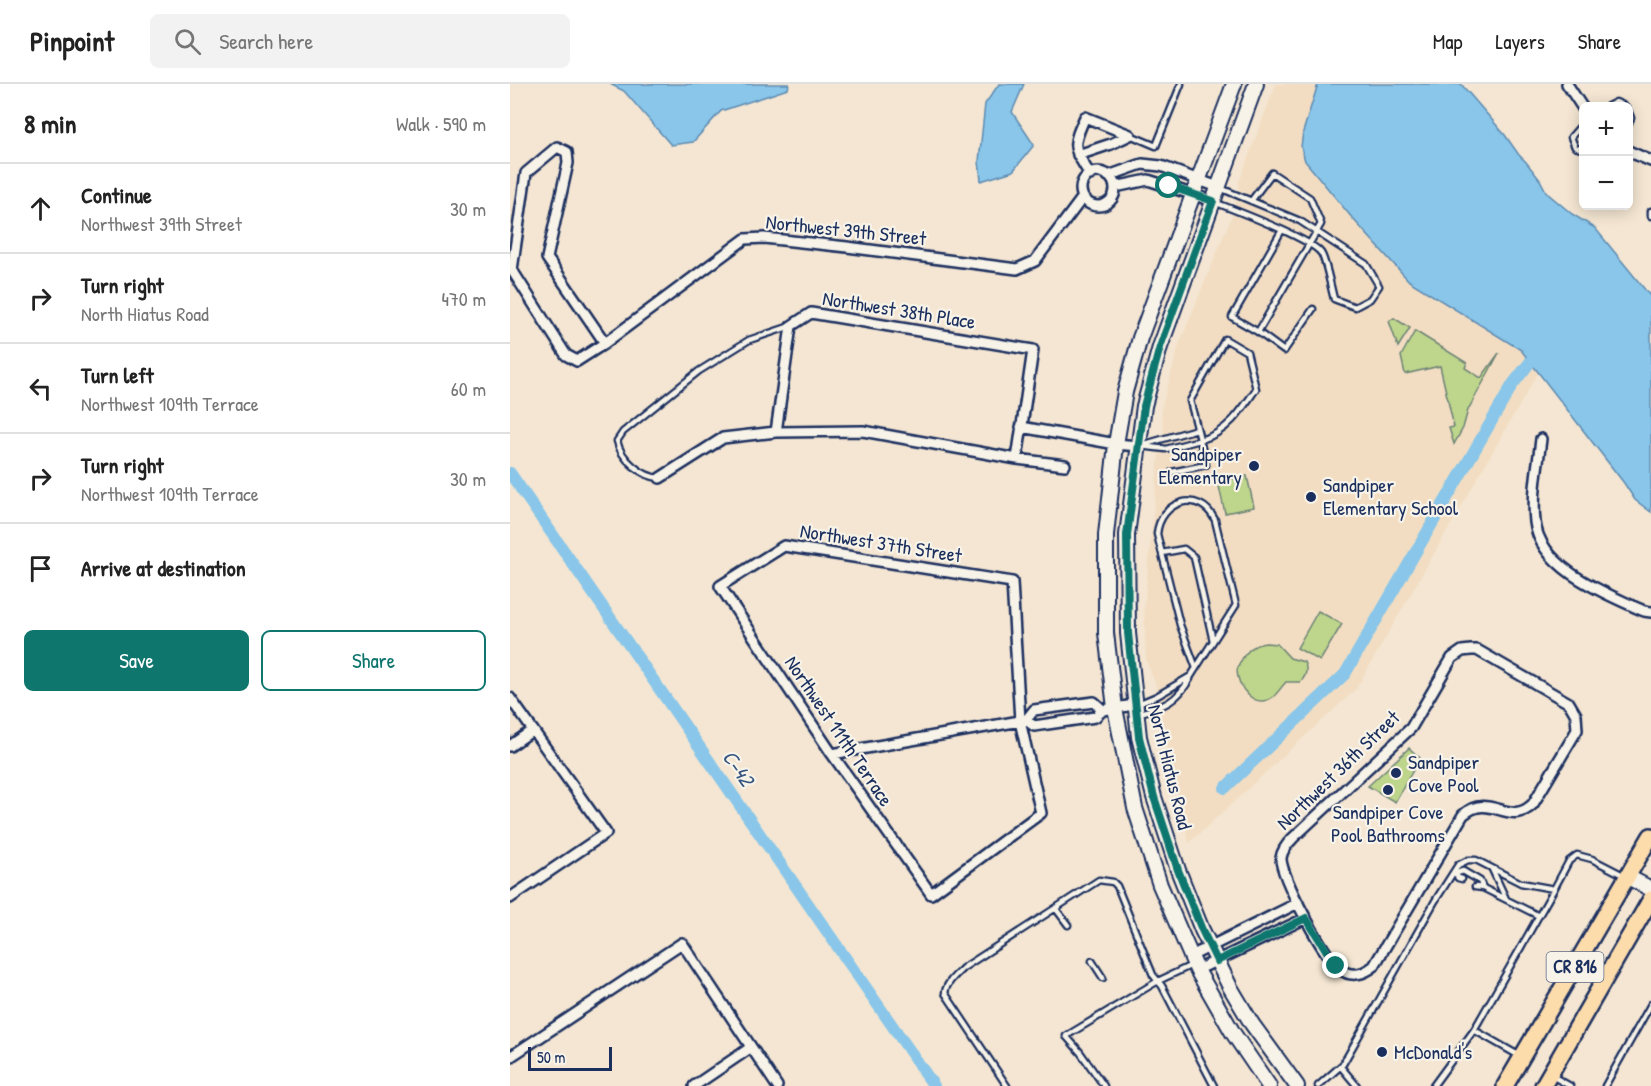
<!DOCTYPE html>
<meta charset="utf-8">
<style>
body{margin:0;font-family:"Patrick Hand",sans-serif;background:#f2f2f2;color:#222}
.controls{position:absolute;right:18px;top:18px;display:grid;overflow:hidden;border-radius:9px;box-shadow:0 3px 15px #0003}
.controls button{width:54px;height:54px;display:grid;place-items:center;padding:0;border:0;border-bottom:2px solid #e0e0e0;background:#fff;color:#222;font:30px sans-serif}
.scale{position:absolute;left:18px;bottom:15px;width:84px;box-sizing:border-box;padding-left:6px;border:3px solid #1b2f5e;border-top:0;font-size:16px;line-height:21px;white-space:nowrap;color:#1b2f5e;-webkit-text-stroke:4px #f7f3e8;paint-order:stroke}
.stop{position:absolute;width:18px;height:18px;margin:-14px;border:4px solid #0f766e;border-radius:50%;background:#fff}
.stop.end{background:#0f766e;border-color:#fff;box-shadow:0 2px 6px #0008}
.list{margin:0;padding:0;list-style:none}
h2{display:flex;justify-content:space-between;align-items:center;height:78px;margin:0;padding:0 24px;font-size:26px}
h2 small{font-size:20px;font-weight:400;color:#767676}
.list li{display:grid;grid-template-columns:39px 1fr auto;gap:18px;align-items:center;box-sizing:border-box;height:90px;padding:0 24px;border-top:2px solid #e0e0e0}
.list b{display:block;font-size:22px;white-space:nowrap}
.list p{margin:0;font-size:20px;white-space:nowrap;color:#767676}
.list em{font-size:20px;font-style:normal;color:#767676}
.actions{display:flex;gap:12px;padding:18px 24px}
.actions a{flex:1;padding:14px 0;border:2px solid #0f766e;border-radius:9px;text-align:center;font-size:21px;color:#0f766e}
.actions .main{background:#0f766e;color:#fff}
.icon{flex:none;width:33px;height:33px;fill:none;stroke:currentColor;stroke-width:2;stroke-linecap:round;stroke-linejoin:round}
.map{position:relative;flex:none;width:1141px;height:1002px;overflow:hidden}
header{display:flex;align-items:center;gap:36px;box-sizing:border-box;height:84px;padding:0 30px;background:#fff;border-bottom:2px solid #e0e0e0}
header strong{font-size:28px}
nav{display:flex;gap:33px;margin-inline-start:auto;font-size:21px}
.search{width:420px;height:54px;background:#f2f2f2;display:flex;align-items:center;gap:15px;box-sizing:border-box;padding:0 21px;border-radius:9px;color:#767676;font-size:22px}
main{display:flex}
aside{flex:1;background:#fff}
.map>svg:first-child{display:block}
</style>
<header>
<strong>Pinpoint</strong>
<div class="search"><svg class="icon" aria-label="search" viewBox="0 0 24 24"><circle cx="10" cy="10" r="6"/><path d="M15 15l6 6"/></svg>Search here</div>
<nav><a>Map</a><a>Layers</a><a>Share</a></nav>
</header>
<main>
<aside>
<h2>8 min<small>Walk · 590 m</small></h2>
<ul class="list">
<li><svg class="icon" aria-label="ahead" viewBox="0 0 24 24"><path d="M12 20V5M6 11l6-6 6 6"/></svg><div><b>Continue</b><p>Northwest 39th Street</p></div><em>30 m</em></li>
<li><svg class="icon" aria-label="right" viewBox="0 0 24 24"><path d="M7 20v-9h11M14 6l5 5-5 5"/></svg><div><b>Turn right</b><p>North Hiatus Road</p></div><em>470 m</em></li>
<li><svg class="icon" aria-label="left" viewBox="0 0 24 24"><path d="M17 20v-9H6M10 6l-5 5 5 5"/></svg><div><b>Turn left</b><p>Northwest 109th Terrace</p></div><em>60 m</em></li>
<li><svg class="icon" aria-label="right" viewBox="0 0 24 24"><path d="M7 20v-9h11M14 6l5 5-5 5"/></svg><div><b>Turn right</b><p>Northwest 109th Terrace</p></div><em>30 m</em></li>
<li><svg class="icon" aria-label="arrive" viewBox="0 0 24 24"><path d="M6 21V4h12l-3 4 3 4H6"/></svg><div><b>Arrive at destination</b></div></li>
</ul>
<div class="actions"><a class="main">Save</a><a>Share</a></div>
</aside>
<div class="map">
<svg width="1141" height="1002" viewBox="0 0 1141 1002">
<rect width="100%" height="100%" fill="#f4e6d2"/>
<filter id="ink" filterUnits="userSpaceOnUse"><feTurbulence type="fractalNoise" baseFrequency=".0167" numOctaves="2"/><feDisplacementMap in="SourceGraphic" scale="12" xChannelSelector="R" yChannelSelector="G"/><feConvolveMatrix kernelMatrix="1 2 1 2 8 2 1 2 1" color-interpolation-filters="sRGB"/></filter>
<g filter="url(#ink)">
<path fill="#f2ddc2" d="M766,0H799L807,3L793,48L791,63L795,77L843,135L899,197L1011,266L1029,287L846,605L679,759L653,649L646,601L636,576L634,524L649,371L654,348L651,326L669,261L723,129L729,106V98Z"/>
<path fill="#bed58c" stroke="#6c8275" stroke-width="1.5" d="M884,234L900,244L888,263L879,237Z
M905,247L957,279L955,284L971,294L989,269L958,326L953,344L944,360L939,344L944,343L930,282L895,290L891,272Z
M737,392L744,423L715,429L708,398Z
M808,527L832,540L810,577L787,564Z
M756,559L767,560L780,574L794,578C798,585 796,593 790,598H776C771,603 768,609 763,613C744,626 727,603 727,586C732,572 740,560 756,559Z
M899,664L910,674L885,718L858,702Z"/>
<path fill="#89c6e9" stroke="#5d8ab1" stroke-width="1.5" d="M100,0H279L278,5L211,27L183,58L161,61L114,7Z
M489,0H514L502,28L524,61L503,87L471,97L469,77L475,20Z
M808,0H951L995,51L1009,71L1016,78L1030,96L1037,109L1062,130L1085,144L1141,213V428L1125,416L1114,399L1011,266L899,197L843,135L795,77L791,63L793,48Z"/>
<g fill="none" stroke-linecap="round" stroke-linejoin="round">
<path stroke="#89c6e9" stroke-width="12" d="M0,389L424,1002
M715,704L835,590L1003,300L1021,277"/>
<g stroke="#1b2f5e" stroke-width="9">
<path id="lane" d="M1098,22L1106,18L1115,22
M1118,26L1121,34L1118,41
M1074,38L1061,53L1065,63L1074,66
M620,51L646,62L671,0
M741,117L762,89L800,114L811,140L748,248L722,233L772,146
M704,118C724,126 800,154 811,169C816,176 821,205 824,215L845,223L860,215L869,202L856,180L790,137L710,104
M1141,127V132
M748,248L774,267L803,225
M632,361L687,345
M630,362L656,365L690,356C716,350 732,326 746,305L737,268L715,255L680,317C686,338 691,360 696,381L662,388
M150,394C132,393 111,375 107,357L113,348L189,287L239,256L281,242
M652,469L674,465L684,473L703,557
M628,620L647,612L681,592L726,521L705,436C689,404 650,417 647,450L670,541L686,584
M630,629C655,622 666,618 680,595
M982,785L996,815
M945,788L948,794L952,795
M947,789L953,787L970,797L973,804
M965,803L973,804L1029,832
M546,825L558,841
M582,877L593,894
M964,946L1008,971
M831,983L847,1002
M1042,992L1060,1002
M497,1002L435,909C436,899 446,891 453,884L589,796L603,798L607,802L643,891L652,902L704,1002
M594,1002L570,968L556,952L648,897L682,881
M808,1002L833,980L925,817L948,781L958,776H966L1011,799L1044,805L1059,777L1067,771L1082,775L1115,792
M923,1002L964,946L1044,805
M1095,1002L1141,920"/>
</g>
<g stroke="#1b2f5e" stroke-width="14">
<path id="street" d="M1057,0L1074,26
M1118,67L1141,77
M568,71L601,60L620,51L575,33C561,64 563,62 580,91
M571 105a17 17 0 1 1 34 0a17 17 0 1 1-34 0Z
M598,92L632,80L651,82L708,103
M605,103L638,96L703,117
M95,259L37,174L58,79L57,68L47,63L16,89L2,186L56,271L67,277L95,259L235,155L254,154L337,163L507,185L525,177L573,113
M511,343L606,360L628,362
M266,348L281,242L301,229L523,266L507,375
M1031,355C1028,381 1022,411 1025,438C1030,485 1097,510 1134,527L1141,528
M150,394L213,354L266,348L353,347L507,375L555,381
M274,462L502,498L510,637L531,729L421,810L322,670L210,502Z
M961,566H967L1059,619L1066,631L1067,646L1023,720C999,744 980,707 953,731L864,882C854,890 841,894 830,885C815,875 770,791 771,774C772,766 777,760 783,754L901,644L942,574L952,567Z
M0,614L96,749L0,814
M516,636L524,642L585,633L593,626L624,621
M0,662L23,646
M322,670L510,637L516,636L524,626L584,618L593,626
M681,872L788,819
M687,886L796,834
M0,973L172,859L267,1002
M184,1002L240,964"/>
</g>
<g stroke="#1b2f5e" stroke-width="18">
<path id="secondary" d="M724,0L630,254L615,308L606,360L596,451V549L605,624L625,724L650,801L687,886L723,949L759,1002
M746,0L650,263L634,322L617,451L618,549L629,653L644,713L668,786L692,846L720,903L742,940L787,1002
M1118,793L1141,805"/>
</g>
<g stroke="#1b2f5e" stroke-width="20">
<path id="primary" d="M995,1002L1141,752
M1033,1002L1141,815"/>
</g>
<use href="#lane" stroke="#f7f3e8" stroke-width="4.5"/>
<use href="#street" stroke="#f7f3e8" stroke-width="9"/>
<use href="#secondary" stroke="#f7f3e8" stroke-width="14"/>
<use href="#primary" stroke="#fddcac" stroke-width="15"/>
</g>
</g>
<g fill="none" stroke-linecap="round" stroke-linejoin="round" filter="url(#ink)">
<path stroke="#0f766e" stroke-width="8" d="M659,102L703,117L650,263L634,322L617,451L618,549L629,653L644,713L668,786L692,846L707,877L796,834L826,882"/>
</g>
<g fill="#1b2f5e" stroke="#f7f3e8" stroke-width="2">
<circle cx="744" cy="382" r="6"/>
<circle cx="801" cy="413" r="6"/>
<circle cx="886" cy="689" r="6"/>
<circle cx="878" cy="706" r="6"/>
<circle cx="872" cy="968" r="6"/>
</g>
<g text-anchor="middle" stroke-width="4.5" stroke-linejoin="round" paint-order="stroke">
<rect fill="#f7f3e8" stroke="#5d6a87" stroke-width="1.5" x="1036.5" y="868" width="57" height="30" rx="4.5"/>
<g font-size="18" font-weight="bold" fill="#1b2f5e">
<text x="1065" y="889">CR 816</text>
</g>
<g font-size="20" fill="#1b2f5e" stroke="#f7f3e8">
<text transform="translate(336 146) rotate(6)" y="7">Northwest 39th Street</text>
<text transform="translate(389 226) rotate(9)" y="7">Northwest 38th Place</text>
<text transform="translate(371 459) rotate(9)" y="7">Northwest 37th Street</text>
<text transform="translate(329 647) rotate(56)" y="7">Northwest 111th Terrace</text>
<text transform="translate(660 683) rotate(76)" y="7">North Hiatus Road</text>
<text transform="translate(828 686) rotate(-44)" y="7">Northwest 36th Street</text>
</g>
<g font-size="20" fill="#1b2f5e" stroke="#f7f3e8" text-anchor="start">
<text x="732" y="377" text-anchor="end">Sandpiper<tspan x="732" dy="23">Elementary</tspan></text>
<text x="813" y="408">Sandpiper<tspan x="813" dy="23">Elementary School</tspan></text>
<text x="898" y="685">Sandpiper<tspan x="898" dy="23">Cove Pool</tspan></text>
<text x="878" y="735" text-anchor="middle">Sandpiper Cove<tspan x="878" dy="23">Pool Bathrooms</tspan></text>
<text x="884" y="975">McDonald's</text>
</g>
<g font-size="21" font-style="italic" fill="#365581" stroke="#f7f3e8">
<text transform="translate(228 684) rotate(55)" y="7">C-42</text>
</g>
</g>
</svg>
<div class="controls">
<button>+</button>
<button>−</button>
</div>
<div class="scale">50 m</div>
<div class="stop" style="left:659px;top:102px"></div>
<div class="stop end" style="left:826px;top:882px"></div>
</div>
</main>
